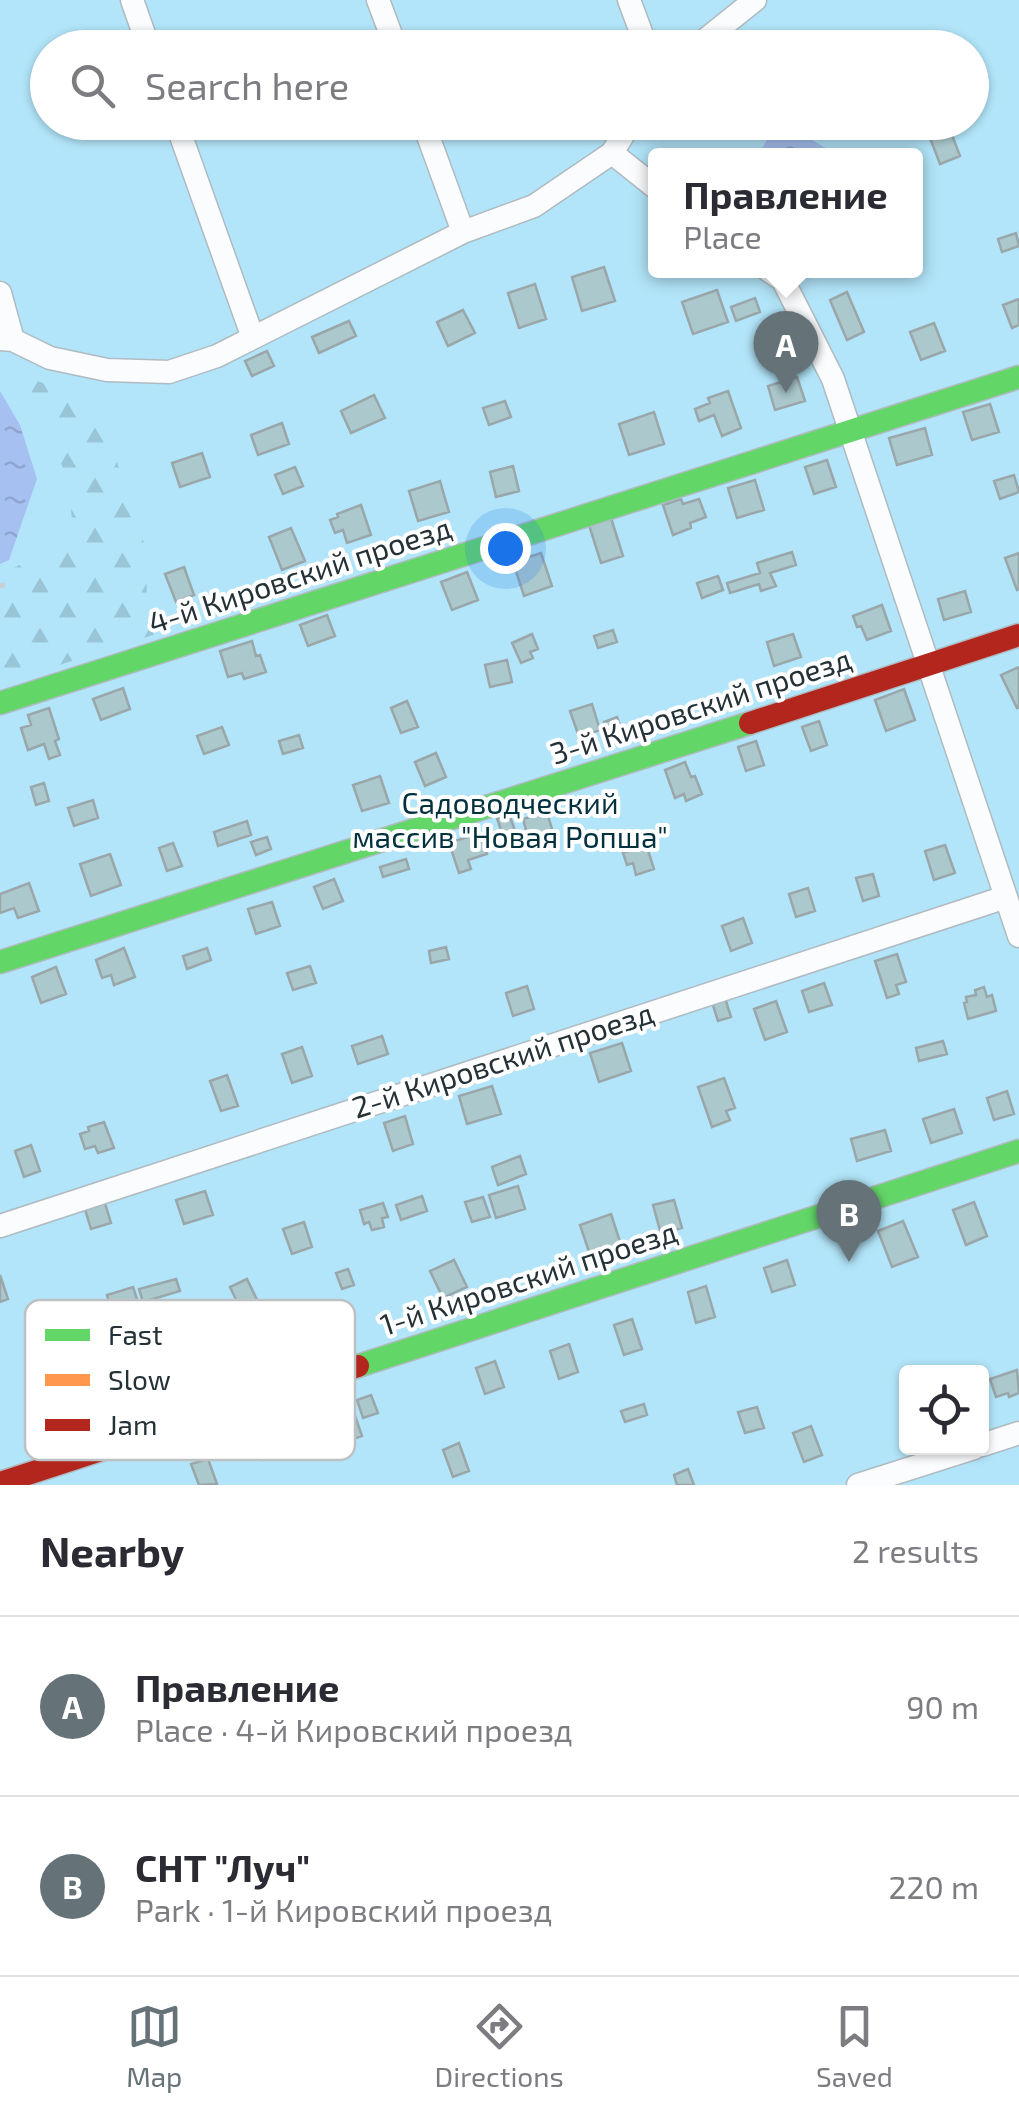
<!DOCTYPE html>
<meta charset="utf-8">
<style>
body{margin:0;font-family:"Exo 2",sans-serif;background:#f7f7f7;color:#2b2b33}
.controls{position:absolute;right:30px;bottom:30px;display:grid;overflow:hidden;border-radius:10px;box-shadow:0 2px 8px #0004}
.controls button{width:90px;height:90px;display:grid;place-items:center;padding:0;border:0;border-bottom:2px solid #e1e1e2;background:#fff;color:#2b2b33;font:50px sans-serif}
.you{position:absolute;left:505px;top:548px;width:35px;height:35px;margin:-25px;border:8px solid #fff;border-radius:50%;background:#1a73e8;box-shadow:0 0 0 15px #1a73e833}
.badge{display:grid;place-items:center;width:65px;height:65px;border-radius:50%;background:#657379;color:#fff;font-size:32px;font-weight:700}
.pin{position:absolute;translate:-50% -82px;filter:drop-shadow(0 2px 5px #0008)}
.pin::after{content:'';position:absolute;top:52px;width:35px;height:30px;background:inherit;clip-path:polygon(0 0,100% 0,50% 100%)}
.popup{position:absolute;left:648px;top:148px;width:275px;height:130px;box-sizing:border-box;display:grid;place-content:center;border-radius:10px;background:#fff;filter:drop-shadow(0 2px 8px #0005);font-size:32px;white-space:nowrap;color:#7c7c81}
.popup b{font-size:38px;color:#2b2b33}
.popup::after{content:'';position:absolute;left:50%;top:100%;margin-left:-20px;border:20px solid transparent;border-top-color:#fff}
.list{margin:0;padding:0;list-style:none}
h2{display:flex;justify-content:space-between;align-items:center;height:130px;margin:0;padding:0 40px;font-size:42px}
h2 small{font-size:32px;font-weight:400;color:#7c7c81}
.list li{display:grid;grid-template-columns:65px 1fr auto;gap:30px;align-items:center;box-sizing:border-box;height:180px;padding:0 40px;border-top:2px solid #e1e1e2}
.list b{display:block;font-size:38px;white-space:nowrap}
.list p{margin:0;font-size:32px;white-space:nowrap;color:#7c7c81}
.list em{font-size:32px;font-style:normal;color:#7c7c81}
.icon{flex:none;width:55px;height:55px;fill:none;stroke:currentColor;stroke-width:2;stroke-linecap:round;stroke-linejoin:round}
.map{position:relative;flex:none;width:1019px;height:1485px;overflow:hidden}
.search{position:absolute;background:#fff;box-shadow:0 2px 8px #0004;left:30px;right:30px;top:30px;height:110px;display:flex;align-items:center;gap:25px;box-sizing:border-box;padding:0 35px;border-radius:55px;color:#7c7c81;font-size:38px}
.sheet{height:490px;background:#fff}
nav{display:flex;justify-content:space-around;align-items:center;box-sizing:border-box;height:140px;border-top:2px solid #e1e1e2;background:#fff;font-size:28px;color:#7c7c81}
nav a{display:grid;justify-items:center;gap:5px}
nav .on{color:#657379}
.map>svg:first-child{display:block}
</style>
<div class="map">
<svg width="1019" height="1485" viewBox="0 0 1019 1485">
<defs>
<pattern id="forest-firs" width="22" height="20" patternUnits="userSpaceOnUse" patternTransform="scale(2.5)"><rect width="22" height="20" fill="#b2e5f9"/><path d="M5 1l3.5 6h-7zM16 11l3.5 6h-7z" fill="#99c5d6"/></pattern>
<pattern id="water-ripples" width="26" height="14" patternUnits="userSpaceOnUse" patternTransform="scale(2.5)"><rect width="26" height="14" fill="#a6c0f1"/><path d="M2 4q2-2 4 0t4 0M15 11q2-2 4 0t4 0" fill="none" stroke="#8fa5cf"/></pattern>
</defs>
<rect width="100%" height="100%" fill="#dfeef5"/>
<path fill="#b2e5f9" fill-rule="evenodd" d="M0,0H1019V1485H0ZM48,48H972V122H48ZM656,155H916V270H656ZM906,1372H982V1448H906Z"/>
<path fill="url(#forest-firs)" d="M28,379L76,391L108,441L130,494L145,547L147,597L159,633L0,684V575L43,553L72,524L70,489L53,440L18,396Z"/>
<path fill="url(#water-ripples)" d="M771,133L804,135L837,155H758Z
M0,391L20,425L37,479L9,560L0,564Z"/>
<path fill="#abc8cd" stroke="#99a6aa" stroke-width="2.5" d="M947,122L960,156L940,164L927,130Z
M1016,233L1019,246L1002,252L998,239Z
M604,267L615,301L582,311L572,277Z
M535,284L546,319L519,328L508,293Z
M717,290L728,322L693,334L682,302Z
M847,292L864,332L847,340L830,300Z
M755,298L760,312L736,321L731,307Z
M1019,299V325L1012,328L1003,305Z
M463,310L475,333L448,346L437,322Z
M349,321L356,336L319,353L312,337Z
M934,323L945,351L921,360L910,332Z
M267,351L274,366L252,376L245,361Z
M797,377L805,401L775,410L768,386Z
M728,391L741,428L722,436L714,415L699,421L695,409L710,403L708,398Z
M374,395L385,418L351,433L341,411Z
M505,401L511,417L489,425L483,408Z
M990,404L999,432L972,440L963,412Z
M654,412L664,444L629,455L619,424Z
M282,423L289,444L258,455L251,435Z
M925,428L932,455L897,465L889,438Z
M202,453L210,477L180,487L172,463Z
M827,460L836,487L814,494L805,467Z
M513,466L519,491L496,497L490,472Z
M295,467L303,486L283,494L275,475Z
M1014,475L1019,492L1000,499L994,481Z
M755,480L764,510L737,518L728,488Z
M440,481L449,512L418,521L409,491Z
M681,499L683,504L699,499L706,517L690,523L691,528L673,535L663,505Z
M361,505L371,535L347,543L343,530L335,533L330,520L338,517L337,514Z
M611,518L623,556L601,563L589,525Z
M291,528L305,561L282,570L269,537Z
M792,552L796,565L770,573L776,586L761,591L759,584L730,593L727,583L760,573L757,563Z
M541,553L552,586L524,596L513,562Z
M1019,553V589L1017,590L1005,558Z
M184,567L194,595L176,602L165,574Z
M467,572L478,600L452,610L441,582Z
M718,576L723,590L702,598L697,583Z
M965,591L971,612L944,620L938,599Z
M882,605L891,631L867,640L861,626L857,627L853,616Z
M327,615L335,636L308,646L300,625Z
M613,630L617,642L598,648L594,636Z
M532,634L538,649L530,652L533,658L521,663L512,643Z
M793,634L801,657L774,666L767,642Z
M252,641L256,656L260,655L266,672L244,679L242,673L228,677L220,651Z
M507,660L512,682L490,687L485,665Z
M1019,667V707L1017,708L1001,675Z
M123,688L130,709L101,720L93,699Z
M904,689L915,720L886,731L875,700Z
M407,701L418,727L401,733L391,708Z
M592,704L600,730L579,737L570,711Z
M49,708L59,739L55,741L60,755L49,759L44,744L28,750L21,728L31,725L28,715Z
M617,717L625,739L612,744L604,722Z
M819,721L827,745L811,751L802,727Z
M222,727L229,745L204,754L197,736Z
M299,735L303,748L283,754L279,741Z
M756,741L764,765L746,771L738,747Z
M436,753L446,777L425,786L415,762Z
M685,762L691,777L695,776L702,794L686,801L684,794L675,798L665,770Z
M380,776L389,803L362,811L353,785Z
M44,783L49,801L36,805L31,787Z
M93,800L98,818L74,826L68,808Z
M547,812L554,836L530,844L523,819Z
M509,814L516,833L503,837L497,818Z
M247,821L251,835L218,846L214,832Z
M479,833L487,854L468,860L471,869L459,873L450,846L456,845L455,841Z
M267,837L271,849L256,855L251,842Z
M173,843L182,866L167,871L159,848Z
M646,844L654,869L636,875L633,863L627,865L623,853Z
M945,845L955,873L934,880L925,851Z
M110,854L121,885L91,896L80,864Z
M406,859L409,869L383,877L380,867Z
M873,874L879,896L863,901L856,878Z
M334,879L343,901L323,909L314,887Z
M29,883L39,911L18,918L14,908L0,913V894Z
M808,888L815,911L796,917L789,894Z
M272,902L280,926L256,934L248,909Z
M743,918L752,943L731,951L722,926Z
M446,947L449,959L431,963L429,951Z
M124,948L135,977L114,985L111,975L102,978L96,960Z
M207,948L211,960L187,969L183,956Z
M897,954L906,982L896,985L899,994L887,998L875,961Z
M310,966L316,983L293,990L287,973Z
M56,967L66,994L41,1003L32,977Z
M824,983L832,1005L809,1012L802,991Z
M527,986L534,1009L513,1016L506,993Z
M984,987L987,997L992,995L996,1011L968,1019L964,1003L967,1002L966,997L976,995L975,990Z
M725,998L731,1017L718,1021L712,1002Z
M776,1001L787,1032L765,1040L754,1009Z
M382,1036L388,1054L358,1064L352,1046Z
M943,1041L947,1054L919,1061L916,1048Z
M622,1043L631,1071L599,1082L590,1053Z
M302,1047L312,1076L292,1083L282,1054Z
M227,1075L238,1106L221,1111L210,1081Z
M724,1078L735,1108L726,1111L730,1120L712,1127L698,1087Z
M492,1086L501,1114L467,1124L459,1096Z
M1007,1091L1014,1114L994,1120L987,1098Z
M954,1109L962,1133L931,1143L923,1119Z
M405,1116L413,1144L393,1151L384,1123Z
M104,1122L114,1148L98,1153L95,1146L85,1149L80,1134L89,1131L88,1127Z
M885,1130L891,1151L857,1161L851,1139Z
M31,1145L40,1171L24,1177L15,1151Z
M520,1156L526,1174L498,1185L492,1167Z
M518,1186L525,1209L496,1218L489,1195Z
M205,1191L213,1215L184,1224L176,1200Z
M422,1196L427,1211L401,1220L396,1205Z
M483,1197L490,1217L472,1222L465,1202Z
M104,1200L111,1223L91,1229L84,1206Z
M674,1200L682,1228L661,1234L653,1205Z
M974,1202L987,1236L966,1245L953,1210Z
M383,1203L388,1217L382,1218L384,1227L372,1230L369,1222L364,1224L360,1210Z
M611,1214L622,1248L591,1258L580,1225Z
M903,1221L918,1257L892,1267L878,1231Z
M304,1222L312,1247L292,1254L283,1229Z
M454,1260L467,1287L443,1298L430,1271Z
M787,1260L795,1285L772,1292L764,1268Z
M348,1269L354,1285L342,1289L336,1273Z
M0,1275L8,1299L0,1302Z
M176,1279L180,1291L143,1302L139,1289Z
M247,1279L259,1304L242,1312L230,1287Z
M706,1286L715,1317L696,1323L688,1292Z
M133,1287L138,1302L112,1311L107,1295Z
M632,1319L642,1349L624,1355L614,1325Z
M303,1328L306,1338L301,1340L307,1360L293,1364L283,1334Z
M569,1344L578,1372L559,1379L550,1351Z
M232,1345L239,1362L214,1372L208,1355Z
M495,1361L504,1387L485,1394L476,1368Z
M240,1369L247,1387L234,1391L228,1373Z
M1017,1370L1019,1393L1009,1397L1008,1393L996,1397L990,1379Z
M122,1383L130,1405L105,1414L97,1392Z
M371,1395L378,1413L363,1418L357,1400Z
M644,1404L647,1415L625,1422L621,1411Z
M757,1407L764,1428L745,1433L738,1412Z
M354,1413L362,1436L327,1448L319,1424Z
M811,1426L822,1455L804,1462L793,1433Z
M286,1429L292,1451L263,1460L256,1438Z
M459,1443L469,1471L453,1477L443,1450Z
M208,1459L217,1484L199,1485L191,1464Z
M688,1469L694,1485H677L674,1475Z"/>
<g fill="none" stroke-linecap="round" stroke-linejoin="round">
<g stroke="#afbbc1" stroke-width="25">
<path id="street" d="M132,0L149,48
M378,0L396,48
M629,0L647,48
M695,48L755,0
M176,122L253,338
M423,122L463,232
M612,153L631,122
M768,270L783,280L833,379L1019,936
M0,293L13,340
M0,339L13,340L50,358L107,370L169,372L217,356L463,232L534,206L612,153L656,188
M0,1226L1006,897
M982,1445L1019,1433
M858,1485L974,1448"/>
</g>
<g stroke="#afbbc1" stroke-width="25">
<path id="fast" d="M0,703L1019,377
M0,962L750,723
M358,1366L1019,1151"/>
</g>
<g stroke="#afbbc1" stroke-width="25">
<path id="jam" d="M750,723L1019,635
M0,1483L358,1366"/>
</g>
<path stroke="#c8ced1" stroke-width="5" stroke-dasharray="5 8" stroke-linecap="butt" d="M0,586L12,584"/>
<use href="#street" stroke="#fafcfe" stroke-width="22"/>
<use href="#fast" stroke="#63d668" stroke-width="22"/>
<use href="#jam" stroke="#b3261e" stroke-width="22"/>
</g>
<g text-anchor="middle" stroke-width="8" stroke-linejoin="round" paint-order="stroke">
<g font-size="30" fill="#243136" stroke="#fff">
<text transform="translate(300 576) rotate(-18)" y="10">4-й Кировский проезд</text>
<text transform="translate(701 707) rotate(-18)" y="10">3-й Кировский проезд</text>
<text transform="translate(503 1061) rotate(-18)" y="10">2-й Кировский проезд</text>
<text transform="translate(529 1279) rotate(-18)" y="10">1-й Кировский проезд</text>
</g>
<g font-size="30" fill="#02313f" stroke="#fff">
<text x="510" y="814">Садоводческий<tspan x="510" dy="34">массив "Новая Ропша"</tspan></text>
</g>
</g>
<rect x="25" y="1300" width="330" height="160" rx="15" fill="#fff" stroke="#bdc1c3" stroke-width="2.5"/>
<rect x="45" y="1329" width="45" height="12" fill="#63d668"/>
<rect x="45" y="1374" width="45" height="12" fill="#ff974d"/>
<rect x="45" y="1419" width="45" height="12" fill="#b3261e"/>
<g font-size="28" fill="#243136">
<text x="108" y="1345">Fast</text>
<text x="108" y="1390">Slow</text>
<text x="108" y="1435">Jam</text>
</g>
</svg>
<div class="controls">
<button><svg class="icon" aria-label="locate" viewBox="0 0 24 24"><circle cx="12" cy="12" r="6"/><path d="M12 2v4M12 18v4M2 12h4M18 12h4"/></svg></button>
</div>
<div class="you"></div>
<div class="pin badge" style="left:786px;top:393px">A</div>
<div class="popup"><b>Правление</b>Place</div>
<div class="pin badge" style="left:849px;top:1262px">B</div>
<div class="search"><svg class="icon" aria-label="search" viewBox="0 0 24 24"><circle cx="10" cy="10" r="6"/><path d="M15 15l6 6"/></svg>Search here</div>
</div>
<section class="sheet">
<h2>Nearby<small>2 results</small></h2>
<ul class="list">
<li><span class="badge">A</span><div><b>Правление</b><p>Place · 4-й Кировский проезд</p></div><em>90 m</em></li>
<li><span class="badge">B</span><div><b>СНТ &quot;Луч&quot;</b><p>Park · 1-й Кировский проезд</p></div><em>220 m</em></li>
</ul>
</section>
<nav>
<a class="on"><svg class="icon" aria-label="map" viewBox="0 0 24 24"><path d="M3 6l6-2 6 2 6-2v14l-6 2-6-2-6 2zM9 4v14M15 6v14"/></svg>Map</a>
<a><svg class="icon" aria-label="directions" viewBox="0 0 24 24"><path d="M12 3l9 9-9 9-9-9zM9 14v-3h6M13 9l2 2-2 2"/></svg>Directions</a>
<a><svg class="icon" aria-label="saved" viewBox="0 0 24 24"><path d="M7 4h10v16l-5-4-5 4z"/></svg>Saved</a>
</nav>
